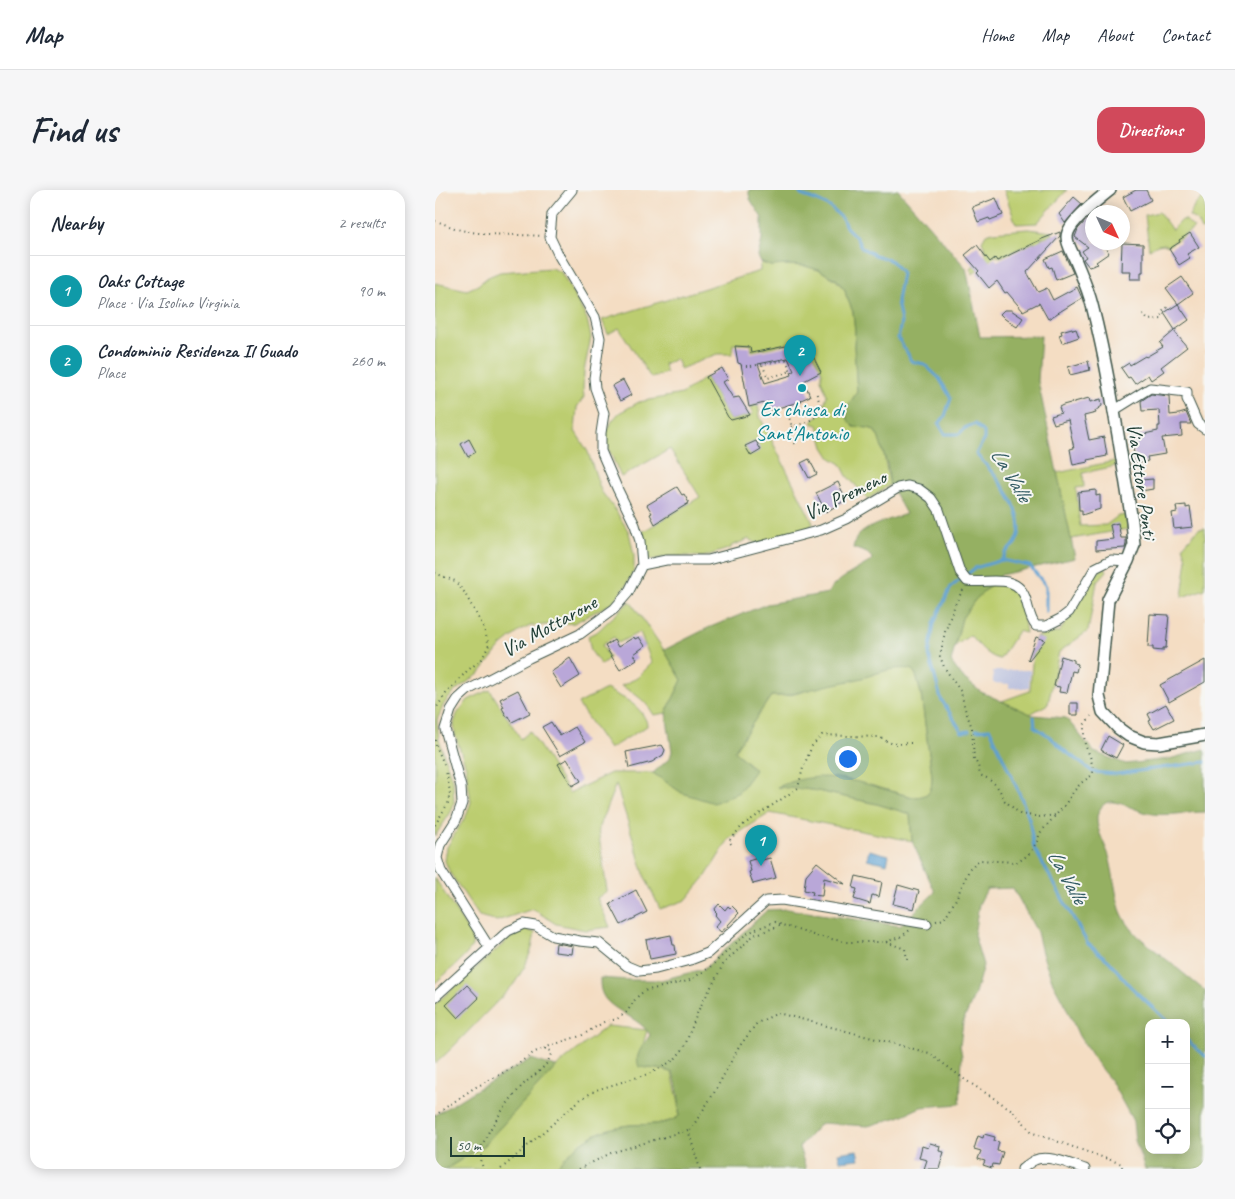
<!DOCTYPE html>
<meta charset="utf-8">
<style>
body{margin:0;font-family:Caveat,sans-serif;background:#f6f6f7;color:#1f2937}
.controls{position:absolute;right:15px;bottom:15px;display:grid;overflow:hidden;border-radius:10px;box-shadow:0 2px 12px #0003}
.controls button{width:45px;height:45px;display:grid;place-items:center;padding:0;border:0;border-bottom:1px solid #e0e1e3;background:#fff;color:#1f2937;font:25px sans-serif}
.compass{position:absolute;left:650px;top:15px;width:45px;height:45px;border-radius:50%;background:#fff;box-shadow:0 2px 12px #0003;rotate:134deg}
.scale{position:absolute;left:15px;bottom:12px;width:75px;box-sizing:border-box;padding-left:5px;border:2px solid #1f3d34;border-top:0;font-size:14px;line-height:18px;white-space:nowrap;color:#1f3d34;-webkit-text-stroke:4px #f6f6f2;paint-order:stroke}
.you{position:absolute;left:412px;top:568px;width:18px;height:18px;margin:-12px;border:4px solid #fff;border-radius:50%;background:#1a73e8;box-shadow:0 0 0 8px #1a73e833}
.badge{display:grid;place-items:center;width:32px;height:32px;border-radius:50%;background:#d1495b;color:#fff;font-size:16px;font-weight:700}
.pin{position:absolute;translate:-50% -41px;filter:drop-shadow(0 1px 2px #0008)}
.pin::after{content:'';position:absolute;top:26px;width:18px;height:15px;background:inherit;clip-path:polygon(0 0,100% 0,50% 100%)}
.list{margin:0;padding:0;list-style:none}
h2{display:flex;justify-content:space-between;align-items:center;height:65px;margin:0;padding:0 20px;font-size:21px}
h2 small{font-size:16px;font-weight:400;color:#747a83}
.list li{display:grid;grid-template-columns:32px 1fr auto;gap:15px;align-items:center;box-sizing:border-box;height:70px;padding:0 20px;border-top:1px solid #e0e1e3}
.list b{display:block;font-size:19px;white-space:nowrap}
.list p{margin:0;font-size:16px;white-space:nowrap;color:#747a83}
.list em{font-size:16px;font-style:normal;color:#747a83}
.icon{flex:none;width:28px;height:28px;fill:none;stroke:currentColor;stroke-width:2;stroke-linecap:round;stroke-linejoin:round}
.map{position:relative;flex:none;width:770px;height:979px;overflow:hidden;border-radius:15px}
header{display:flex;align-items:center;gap:30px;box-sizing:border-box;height:70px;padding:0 25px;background:#fff;border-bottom:1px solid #e0e1e3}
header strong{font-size:24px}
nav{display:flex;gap:28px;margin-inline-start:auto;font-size:18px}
.intro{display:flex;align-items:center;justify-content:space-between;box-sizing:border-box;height:120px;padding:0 30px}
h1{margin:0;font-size:35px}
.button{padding:12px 22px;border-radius:15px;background:#d1495b;color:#fff;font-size:18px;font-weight:700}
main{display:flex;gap:30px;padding:0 30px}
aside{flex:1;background:#fff;border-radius:15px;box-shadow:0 2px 12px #0003}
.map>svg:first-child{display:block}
</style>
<header>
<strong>Map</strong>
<nav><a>Home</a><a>Map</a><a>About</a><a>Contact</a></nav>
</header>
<div class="intro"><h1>Find us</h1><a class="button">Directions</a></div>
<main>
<aside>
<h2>Nearby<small>2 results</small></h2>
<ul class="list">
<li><span class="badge" style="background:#0f9aa8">1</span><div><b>Oaks Cottage</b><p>Place · Via Isolino Virginia</p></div><em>90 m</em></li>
<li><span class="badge" style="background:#0f9aa8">2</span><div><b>Condominio Residenza Il Guado</b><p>Place</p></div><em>260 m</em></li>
</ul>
</aside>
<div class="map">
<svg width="770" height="979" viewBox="0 0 770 979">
<rect width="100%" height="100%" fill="#f6f6f2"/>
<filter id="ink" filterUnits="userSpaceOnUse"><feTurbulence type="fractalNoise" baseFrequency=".02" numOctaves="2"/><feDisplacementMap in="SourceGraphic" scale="10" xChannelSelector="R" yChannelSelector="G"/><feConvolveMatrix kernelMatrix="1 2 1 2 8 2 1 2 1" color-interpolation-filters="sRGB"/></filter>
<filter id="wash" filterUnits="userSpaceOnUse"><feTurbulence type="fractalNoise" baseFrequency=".0096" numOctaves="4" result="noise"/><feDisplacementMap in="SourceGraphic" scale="20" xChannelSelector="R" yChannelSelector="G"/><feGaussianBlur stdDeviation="1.12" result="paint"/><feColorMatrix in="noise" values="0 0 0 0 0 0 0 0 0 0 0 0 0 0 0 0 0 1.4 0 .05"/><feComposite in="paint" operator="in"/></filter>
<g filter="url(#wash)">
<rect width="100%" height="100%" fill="#f4ddc3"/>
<path fill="#bdc3de" d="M574,480H595L594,498H574V494L558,493V481H573Z"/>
<path fill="#bccd70" stroke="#6e8552" d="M569,0H632L602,33L581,34Z
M770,5V39L766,40L762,31L754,26L760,15Z
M724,22L737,40L746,30H751L759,38L733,56L728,54L723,55L714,59L710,25Z
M593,39L617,42L618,44L606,48L609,59L604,61L599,52L566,67L560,66L538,84L535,79L551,63L547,51L551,44L558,42Z
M327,73L335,76L353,75L370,76L384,80L400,89L410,100L411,105L418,122L420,141L419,156L422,202L411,219L419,237C425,237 435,237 439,241C449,250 451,282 455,295L433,309L412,286L406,274L396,268L389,257L383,235L376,233L387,222L392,205L386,189L387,182L374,154L365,151L317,161L316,154H298L297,164H282L245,179L241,169L229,174L231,183L216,188L184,138L173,144L167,130L325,81V75Z
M116,78L126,82L152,129L156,147L149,181L148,199L149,207L142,217L140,241L153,262L166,301L181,321L194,342L199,365V380L191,396L177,413L139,433L95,436L85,441L66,456L44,484L21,500L9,514L2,530L4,549L18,593L19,613L16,622L0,646V93L32,100L43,95L53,87L65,82Z
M271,187L293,227L296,230L318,224L316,216L323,215L325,227L378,333L374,339L343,346L342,350L323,354L314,349L296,356V358L268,367L253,366H236L216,370L211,367L212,362L207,342L265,307L235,259L186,287L171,253V244L177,231L184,223L204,212L247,204Z
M680,271L681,276L648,283L649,297L641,298L645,336L671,335L683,326L690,325L693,339L636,349L622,283Z
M770,338V399L747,407L752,369L748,356L763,339Z
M670,377L672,381L662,392L653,441L624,462L613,514L595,524L567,511L595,501L598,460L601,447L624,442L639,422L662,383Z
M556,395L572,396L580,400L585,406L591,443L583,441L565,469C553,467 543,454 535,445L520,456L527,428L540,410Z
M195,411L229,460L247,490L231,523L219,525C210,510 201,504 186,496L202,488L217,473L205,442L183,453L179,447L167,455L174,468L166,475L156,461L153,446L163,441Z
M463,477L477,479L481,485L486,504L497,586C497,601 494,607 478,607L433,595L357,592L343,597L378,600L442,614L475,624L477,651L335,623L294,649L271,686L251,710L225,719L210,687L181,594L163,639L172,701L162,708L175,737L150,740L121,734L98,719L62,731L44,726L15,683L10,671L12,657L32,624L36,612L31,577L20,545L19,534L22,524L33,510L55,500L86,549L95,541L134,603L176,583H218L247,603L320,579L299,561L336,506C352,507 364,503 379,498C394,494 410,492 425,488C438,485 450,479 463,477Z
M171,499C185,507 199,511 208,525C210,529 212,531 212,536L174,559L143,514Z
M0,688L35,744C36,748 38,752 37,756C33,766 9,785 0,793Z
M90,739L100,743L97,758L90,776L79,794L16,859L0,874V814L74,749Z
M172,836L212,840L208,855L202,868L213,878L230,880L237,883L244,914V927C226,936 214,934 195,935C181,937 167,940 154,948C144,954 130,970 120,979H11L48,956L121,877Z"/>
<path fill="#95b062" stroke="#5a764b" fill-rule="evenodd" d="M314,0H463L531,78L545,147L606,146L603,191L640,368L566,385L540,410L527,428L516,472L527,487L546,502L598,525L631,528L659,562L691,574L734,569L770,559V622C753,622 729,627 713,623C702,621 683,610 673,612C667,614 663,621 662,627C661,642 672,656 675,670C679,686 680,703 685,719C689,730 696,739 704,747L770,801V979H710L700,950L698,931L676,891L662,874L644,846L631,817L618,793L607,763L602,742L578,698L552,699L544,714L539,745L548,775L540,804L528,832L525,855L527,866L525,914L486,917L464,927L433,936L386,933L364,957L371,979H179L176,976L168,974L155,979H120C140,954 162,938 195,935C210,934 232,936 244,926C246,916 242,893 238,883L230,880L204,877C199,864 208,856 215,845C205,827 173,820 167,803C165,799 165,793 165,788L194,790H226L269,779L332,720L352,719L465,736L500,702L477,651L475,624L442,614L378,600L342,597C353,593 364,589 375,588C408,583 447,600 478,607C494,607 497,601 497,586L486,504L481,485L477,479C455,477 447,482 427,488C412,492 397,494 382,498C366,501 353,507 336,506L299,561L320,580L304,602L279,613L247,603L218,583L235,568L237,561L231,523L247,490L229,460L273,438L332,414L393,403C397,392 425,378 436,371L437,368L432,363L418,358C419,354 420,350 422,347C432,335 457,329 471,324L455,295L452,274L443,246L439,240L434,238L419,237L413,230L410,220L422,202L419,156L420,141L418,122L411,105L410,100L401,89L384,80L370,76L353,75L336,76L327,73L325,71L323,66L327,50V28L315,9L314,4ZM714,833H751V960H714Z
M96,869L121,877L48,956L11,979H0V925L39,901Z"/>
<path fill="#5da0d1" stroke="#3e6e82" d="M434,660L454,665L452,674L432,669Z
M422,960L424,969L405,971L403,963Z"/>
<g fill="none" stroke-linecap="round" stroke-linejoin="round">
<path stroke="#5da0d1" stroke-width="3" d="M363,0L366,5L383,11L395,17L407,28L411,37L420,46L427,58L440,65L457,71L467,83L462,111L466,132L463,148L473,164L476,171L489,174L504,188L516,208L510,226L504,234L510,244H524L530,238L540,234L549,242V249L541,264C559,283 597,325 581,352C580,355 576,357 573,360C570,363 569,366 567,370L540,378L516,397L499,433L494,465L506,509L527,542L534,541
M567,370L595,376L611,396V421
M599,527L600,537L614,546L630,561L658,582L681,584L770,572
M541,540L555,539L586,607L594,629L599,658L653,754L674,771L695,796L734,833
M751,849L770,866"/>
</g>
<g id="blocks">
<path fill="#b9a7d8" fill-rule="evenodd" d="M701,0H711L716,10L695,21L688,7Z
M639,7L647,14L630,33L624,24Z
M561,8L568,25L555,30L554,28L543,32L537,17Z
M656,25L658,26V52H667L674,63L661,72L663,74L654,77L648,69L651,67L647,61L653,57L640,47L643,39Z
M625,42V46L592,82L603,102L612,98L618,110L642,97L647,108L613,129L604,113L588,121L572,102L570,103L562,91L554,98L542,83L544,81L530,65L542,55L555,72L560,68L562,71L607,49Z
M755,43L764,57L752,64L755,68L744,75L734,59L745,52L744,50Z
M687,53L708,54V82H706V89H695L696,81H686Z
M628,61L638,83L621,90L617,77L614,78L610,69Z
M747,87L758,103L743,114L731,98Z
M743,114L754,130L740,140L729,123Z
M569,120H576L588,128L582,137L570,129L565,124Z
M637,138L638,140L641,139L644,147L627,153L624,145L627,144L626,141Z
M739,141L752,157L726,177L729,181L716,190L713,185L700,194L695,187L693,188L686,178L694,173L695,175L710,166L711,167L728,157L725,153Z
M366,153L368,159L373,156L386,182L369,191L375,206L366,210L367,211L336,220L333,212L314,217L306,174L303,173L300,156L315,157L316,163ZM353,168L359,181L356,182L357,185L330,193L323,174Z
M653,171L655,180L635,185L633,177Z
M287,178L293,189L288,192L298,208L304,207L315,225L296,230L293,227L271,187Z
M188,190L196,205L185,211L177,196Z
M716,204L734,206L735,225L744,224L751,222L756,234H746L747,246L727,248L730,264L712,267L713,271L701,274L696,247L723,241V236H725L724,220L707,221L706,211Z
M654,208L655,212L666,209L667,216L660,221L661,223L649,226L654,250L669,247L672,266L652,270L653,272L638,275L635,259L639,258L633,230L619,234L616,226L626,223L624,217L628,215Z
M34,249L41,262L33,267L26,254Z
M321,251L326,260L316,266L310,256Z
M374,269L382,284L374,288L366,273Z
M718,289V299L706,301L705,290Z
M403,292L411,310L391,322L381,303Z
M242,297L247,305L249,304L254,313L220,334L215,324L217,323L212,315Z
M661,300V306L665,305V319L647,325V320H644L643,302Z
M751,315V318L755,317L758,337L739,339L737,323L742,322L741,316Z
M683,333L686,348H691V354L690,358L661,360V351L678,349L675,335Z
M715,424L734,425L731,458H728V461L718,460V457H713Z
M199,447L200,449L204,447L210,456L199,464L202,469L185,480L170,456L179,450L183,457Z
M601,447L610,450L594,470L593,469Z
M626,466L639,470V473L643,474L641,482L637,481L632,503L624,502L625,497L619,496Z
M135,468L145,486L126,498L116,482L128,474V473Z
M770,470V492L734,512L725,495Z
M83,500L95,523L77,532L74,526L72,527L67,518L69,517L65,509Z
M635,513H643V525H635Z
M731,514L739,529L719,539L714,531L716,530L713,524Z
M116,532L125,546L140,537L150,552L125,566L107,537Z
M673,546L688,555L681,568L666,560Z
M227,555L230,560L228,565L217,572L194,578L191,562Z
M132,569L146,591L137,596L123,574Z
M326,667L327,670L335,668L341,688L318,694L314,682L316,681L313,671Z
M382,672L410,694L389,688L387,706L377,705L378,702L369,700L371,685Z
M421,686L447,692L444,707L437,705L435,714L419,709L422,699L418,698Z
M463,695L484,701L479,719L458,714Z
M201,700L212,722L186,735L175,714Z
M284,714L290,720L293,716L295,718L297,716L304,723L293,735V736L286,742L280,737L285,731L280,725L282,723L279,720Z
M236,745L238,755H240L241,764L215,769L211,750Z
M121,753L138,756L137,764L120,762Z
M32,795L44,808L23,828L11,815Z
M549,944L560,947L559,951L564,952L562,961L568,962L564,975L558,974L557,978L548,975L550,971L543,969L546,961L539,959L543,946L548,948Z
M495,953L505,956L504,961L509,962L504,979H489L492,970L484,968L487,956L493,958Z"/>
</g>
</g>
<g filter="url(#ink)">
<use href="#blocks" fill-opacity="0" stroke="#3f5549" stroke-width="1"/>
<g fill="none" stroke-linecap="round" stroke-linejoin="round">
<g stroke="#3f5549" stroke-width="11">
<path id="minor" d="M678,221L715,198L752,202V209L763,234L770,239
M207,375L231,370H273L386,340L411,329L463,298L473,296L484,299L496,308L504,320L525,382L532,391C554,394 583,382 591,410C594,420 595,429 601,436H611L625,429L634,422L660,378L676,370L693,371
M54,757L6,681L2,668L5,655L21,630L27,613L26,597L10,539L16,520L23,509L33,500L94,468L145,444L179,419L193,403L207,375L205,351L200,335L182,298L166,261V243L169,223L160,198L159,188L165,148L160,127L124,66L115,47L117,24L137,0
M0,807L73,741L89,734L101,736L118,746L145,751L164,753L192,776L204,781L221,779L255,770L273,763L331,711L347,710L492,734
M587,979C591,976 595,972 600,970C613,964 637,975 650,979"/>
</g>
<g stroke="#3f5549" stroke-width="14">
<path id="tertiary" d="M675,0C664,9 632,33 632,47C632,54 637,62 640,69C646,84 653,99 657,115C675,186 685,259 697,331L699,355L693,371L673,410L664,506L668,522L683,538L694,546L709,552L724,553L770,545"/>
</g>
<path stroke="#3f5549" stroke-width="2" stroke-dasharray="1 4" stroke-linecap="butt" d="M0,31C9,33 17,38 26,40C50,46 80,44 106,46
M708,124L713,130L727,129V122L733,117L735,119
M306,176H316L351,170L356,181L333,188L327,174
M352,219L358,241L360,257
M356,237C366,234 385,230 385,217C385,212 382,206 381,201
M0,383L20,391L29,402L48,436L54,455L47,469L32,481L12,502L0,520
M528,400L521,412L510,442L505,466L509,477L526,502L530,519L537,538L539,569L543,575L545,585L552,588L561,595L565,601L569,610L585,624L605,627L621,625
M0,550L1,556L9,574
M0,635L13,613L15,602L11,581
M296,654L294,651L308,635L363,598L368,578L377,556L387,545L443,547L458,554L477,553
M501,731L509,729L520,711L535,678L544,670L583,672L593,665L602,652L605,643L629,616L639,601L646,593L656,586L658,582V578L655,566L650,555L649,545V535L656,526
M451,752L467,746L475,740
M109,858L135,849L146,846L169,832L182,829L192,822L201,808L209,801L253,791L274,778L310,745L321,739L340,732L347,735
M0,926L10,918L39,898L79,877L98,863L109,858L116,861C116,875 100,884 90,893C77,905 53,939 47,956C45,964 46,971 48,979
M66,979L146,909L161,900L216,883L239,870L249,858L263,821L289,773L319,745L347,735L381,746L412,752H451L470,759L473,773
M144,979L176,963L256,939
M265,979L254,943L256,939L279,903L304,857L322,833L343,823L494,863L529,889L577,920L598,943L687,974V979"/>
<use href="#minor" stroke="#fff" stroke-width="9"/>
<use href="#tertiary" stroke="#fff" stroke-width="11"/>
</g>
</g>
<circle fill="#0f9aa8" stroke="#f6f6f2" stroke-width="2" cx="367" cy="198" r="5"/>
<g text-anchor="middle" stroke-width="4" stroke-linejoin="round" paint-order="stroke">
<g font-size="21" fill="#0d838f" stroke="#f6f6f2">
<text x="367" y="226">Ex chiesa di<tspan x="367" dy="24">Sant'Antonio</tspan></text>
</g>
<g font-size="21" fill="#1f3d34" stroke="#f6f6f2">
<text transform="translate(707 291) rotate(82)" y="7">Via Ettore Ponti</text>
<text transform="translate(410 305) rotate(-26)" y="7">Via Premeno</text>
<text transform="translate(114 436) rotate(-29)" y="7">Via Mottarone</text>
</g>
<g font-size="22" font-style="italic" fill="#325b63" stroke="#f6f6f2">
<text transform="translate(577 284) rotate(59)" y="8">La Valle</text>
<text transform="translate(633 686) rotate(61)" y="8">La Valle</text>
</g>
</g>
</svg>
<div class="controls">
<button>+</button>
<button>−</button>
<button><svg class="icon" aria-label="locate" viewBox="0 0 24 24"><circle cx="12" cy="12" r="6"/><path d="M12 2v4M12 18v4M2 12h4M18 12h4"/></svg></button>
</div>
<svg class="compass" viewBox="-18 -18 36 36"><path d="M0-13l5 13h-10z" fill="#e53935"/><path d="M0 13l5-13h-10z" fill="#747a83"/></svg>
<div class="scale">50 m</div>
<div class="you"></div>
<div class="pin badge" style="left:326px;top:676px;background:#0f9aa8">1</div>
<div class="pin badge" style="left:365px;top:186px;background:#0f9aa8">2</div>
</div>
</main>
